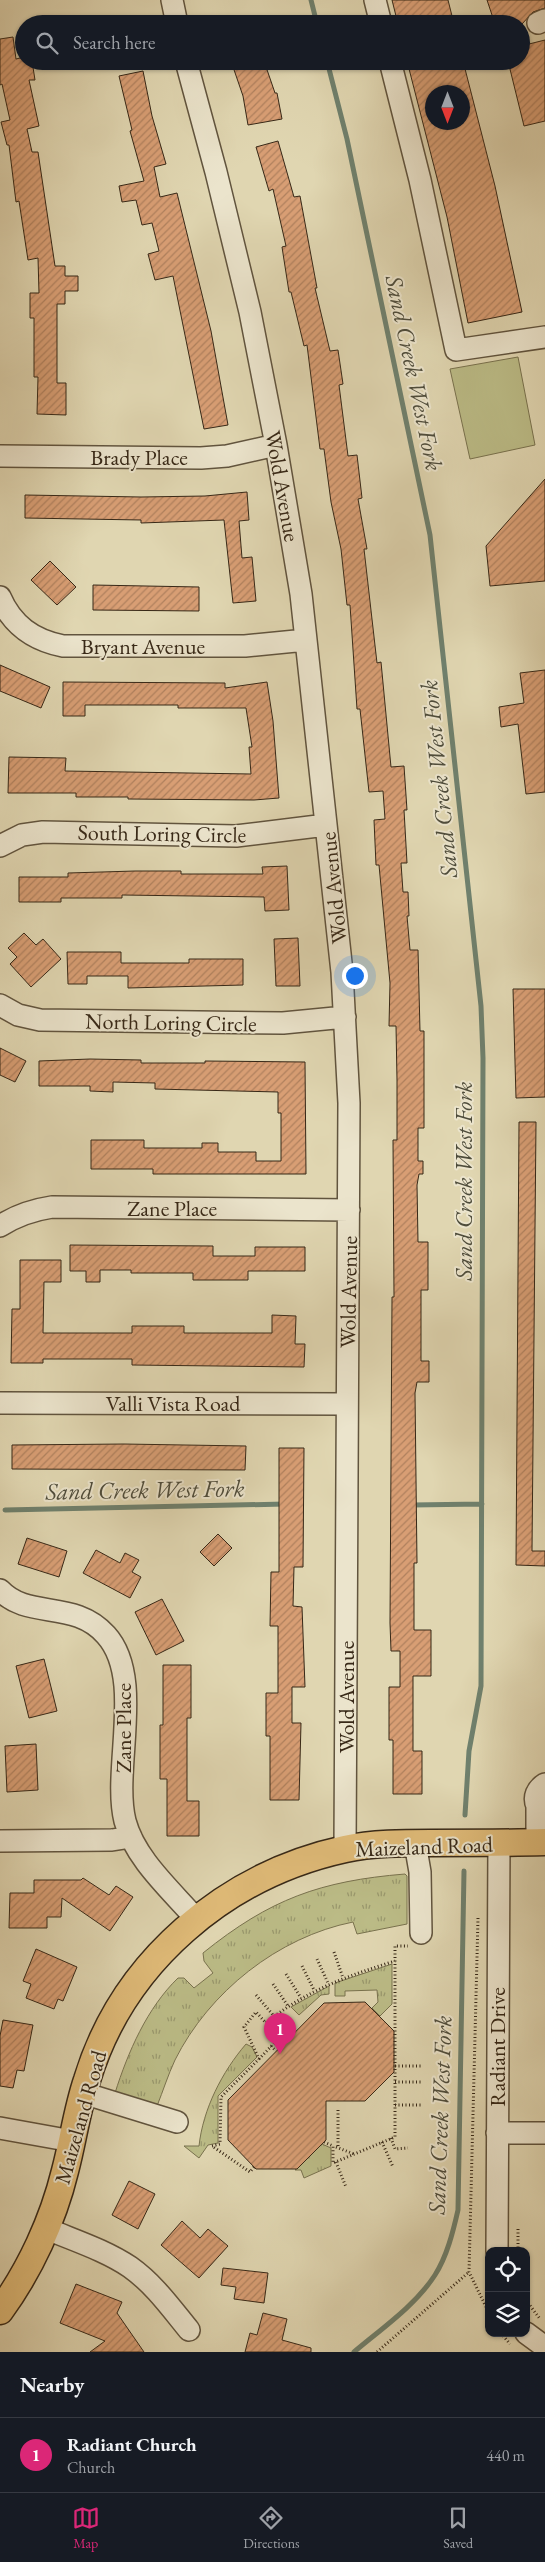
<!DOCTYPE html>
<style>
body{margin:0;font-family:"EB Garamond",serif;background:#20242c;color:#f1f3f6}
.controls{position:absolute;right:15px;bottom:15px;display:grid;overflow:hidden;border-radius:10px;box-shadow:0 1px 4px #0004}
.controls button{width:45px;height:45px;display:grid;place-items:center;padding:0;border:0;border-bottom:1px solid #363941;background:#171b24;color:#f1f3f6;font:25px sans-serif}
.compass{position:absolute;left:425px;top:85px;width:45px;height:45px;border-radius:50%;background:#171b24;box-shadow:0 1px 4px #0004;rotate:180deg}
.you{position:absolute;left:354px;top:975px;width:18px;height:18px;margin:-12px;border:4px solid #fff;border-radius:50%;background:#1a73e8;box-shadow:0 0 0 8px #1a73e833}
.badge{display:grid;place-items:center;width:32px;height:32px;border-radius:50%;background:#db2777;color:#fff;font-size:16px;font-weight:700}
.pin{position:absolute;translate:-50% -41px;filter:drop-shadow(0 1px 2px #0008)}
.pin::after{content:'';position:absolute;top:26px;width:18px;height:15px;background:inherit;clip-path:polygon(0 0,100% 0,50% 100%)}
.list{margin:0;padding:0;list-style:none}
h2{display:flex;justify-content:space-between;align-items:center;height:65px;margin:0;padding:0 20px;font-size:21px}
h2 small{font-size:16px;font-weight:400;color:#9ea1a6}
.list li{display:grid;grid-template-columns:32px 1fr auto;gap:15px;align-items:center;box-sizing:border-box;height:75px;padding:0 20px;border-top:1px solid #363941}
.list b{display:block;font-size:19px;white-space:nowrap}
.list p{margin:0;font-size:16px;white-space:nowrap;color:#9ea1a6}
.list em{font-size:16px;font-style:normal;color:#9ea1a6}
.icon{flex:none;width:28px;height:28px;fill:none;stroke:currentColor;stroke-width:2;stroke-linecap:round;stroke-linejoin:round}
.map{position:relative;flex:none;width:545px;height:2352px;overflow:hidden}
.search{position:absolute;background:#171b24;box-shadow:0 1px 4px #0004;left:15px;right:15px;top:15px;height:55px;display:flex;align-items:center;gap:12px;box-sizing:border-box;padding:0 18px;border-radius:28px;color:#9ea1a6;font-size:19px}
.sheet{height:140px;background:#171b24}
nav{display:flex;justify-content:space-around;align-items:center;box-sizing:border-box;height:70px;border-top:1px solid #363941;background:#171b24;font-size:14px;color:#9ea1a6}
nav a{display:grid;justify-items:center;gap:2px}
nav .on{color:#db2777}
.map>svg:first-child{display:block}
</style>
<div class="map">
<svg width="545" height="2352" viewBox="0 0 545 2352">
<defs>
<pattern id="grass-tufts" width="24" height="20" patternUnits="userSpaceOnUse" patternTransform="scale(1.25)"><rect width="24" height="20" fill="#bbbb86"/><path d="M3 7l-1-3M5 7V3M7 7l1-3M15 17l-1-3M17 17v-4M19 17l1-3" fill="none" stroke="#99986d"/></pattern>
<pattern id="building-hatch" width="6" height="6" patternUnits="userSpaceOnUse" patternTransform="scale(1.25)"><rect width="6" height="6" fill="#d89e74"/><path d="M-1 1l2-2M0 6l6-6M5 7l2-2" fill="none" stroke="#b0815e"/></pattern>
</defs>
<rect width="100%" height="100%" fill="#e0d6b1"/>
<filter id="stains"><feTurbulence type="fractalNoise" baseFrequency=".004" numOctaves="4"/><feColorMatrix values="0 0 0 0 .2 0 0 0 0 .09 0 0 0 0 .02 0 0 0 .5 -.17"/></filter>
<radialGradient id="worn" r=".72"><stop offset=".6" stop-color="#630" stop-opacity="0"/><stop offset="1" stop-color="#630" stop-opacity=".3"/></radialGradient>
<path fill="url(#grass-tufts)" stroke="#79724e" d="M405,1874L407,1876V1924L357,1934L353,1922C278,1937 209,1992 175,2060C168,2075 163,2091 157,2106L115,2093C128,2052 147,2008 178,1978H184L194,1988L213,1973L204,1961L203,1953C270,1899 320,1881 405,1874Z
M392,1964V2004L380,2016L372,2008L378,2002L377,1990L345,1991V1996H335V1983Z
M329,1986V1994L321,1995L299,2015L291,2007Z
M246,2044L252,2047L257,2057L218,2096V2143L208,2145L199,2158L184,2146H199C203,2109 222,2072 246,2044Z
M322,2144L331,2148V2166L304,2178L301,2170H295Z"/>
<path fill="#bbbb86" stroke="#79724e" d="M518,357L535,445L470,459L450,369Z"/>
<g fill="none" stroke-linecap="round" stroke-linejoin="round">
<path stroke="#6f806d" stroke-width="5" d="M311,0L317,24
M327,61L347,139L430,535L481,1006L483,1058L481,1686L469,1751L465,1815
M412,1505L482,1504
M5,1510L285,1504
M354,2352C381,2329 415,2306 435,2275C447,2256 453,2232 458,2210L464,1871"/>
</g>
<path fill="url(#building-hatch)" stroke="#372817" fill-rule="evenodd" d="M392,0H448L454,24H423L422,19L398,24Z
M487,0H545V8L533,12L522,24H495Z
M13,37L16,59L24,57V61H32L35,80H29L39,126L27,129L32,152H38L55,266H65V276H78V291H65V304H57V383H66V415L37,414L38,377H34V318H30V293H39L38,258L28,260L19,201L16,202L9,145H7L1,122L10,120L2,84L0,85V39Z
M545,40V121L524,126L508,61H521V46Z
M231,61H264L275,93H277L282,119L248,125L243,96Z
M407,61H463L495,186L522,312L468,323L447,217ZM432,92H462V122H432Z
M143,71L152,116L166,164L154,167L160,197L177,193L211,331L228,425L204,429L173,276L155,280L148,254L159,251L152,223L142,225L136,200L122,202L119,186L144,181L130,131L132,130L119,76Z
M278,141L294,197L300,196L317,288H315L330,351L338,350L343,384L339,385L348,456L357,455L362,498L358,499L367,549H364L377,663L381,662L391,767L404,766L407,810H404L407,863H401L403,892H408L409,916H407L410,950H418L420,1031H424V1128H418V1161H423V1174H419L417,1185L418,1242H428V1290H421V1361H429V1382H417L415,1393L417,1563H414V1630H431V1676H413V1751H422V1794H393V1740H389V1687H400V1651H391L390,1623L392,1297H394L393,1140H397V1080L396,1026H389L390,983L379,865H376L374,820L385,819L383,791L369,792L360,709H357L350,605H347L341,549L331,502L324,449H320L307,345L304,346L291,292H289L282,247L286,246L273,189L269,191L256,147Z
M545,479V581L490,586L486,546Z
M247,492L249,520L239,521L242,558L252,557L256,601L233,603L224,520L141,523V520L25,518V495L141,497L205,496Z
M50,561L76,587L57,605L31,580Z
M93,585L199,587V611L93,610Z
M0,665L50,687L41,708L0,691Z
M545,670V792L526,794L518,724L501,727L499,707L524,703L520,673Z
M63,682L225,683V688L267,682L273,721L279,798L254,800L128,799V797H76V793H8L9,757L66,758L65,771L251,774L249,747H252L246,708H178V705H85V716H63Z
M287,866L289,910L265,911L264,897L122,895V898H61V902H19V877H68V873L135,871H181V874H263L262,867Z
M24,933L36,945L43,939L61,959L31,987L10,964L17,957L8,948Z
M298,938L300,986H276L274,939Z
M67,952H121V963H189V959H243V985L128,988V976H87V984H68Z
M513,989H545V1097L516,1098Z
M0,1048L26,1061L15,1082L0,1075Z
M90,1059L141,1060V1063H205V1061L305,1062L306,1174H153V1169H91V1140H144V1148H202V1143H218V1152H256V1161H281V1113H278V1092L155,1089V1083L113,1082V1092L90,1091V1086H39V1061Z
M519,1122H536L532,1551H545V1566L516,1565Z
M70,1245L213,1246V1256H255V1247H305V1271H248V1280H193V1273H131V1270H100V1282H86V1271H70Z
M20,1260H61V1282H44L43,1333H132V1326H184V1333H272V1315L296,1316L295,1344H305L304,1367L132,1365V1359H43V1363H11L12,1309H20Z
M124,1444L246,1446L245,1470L12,1469V1445Z
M279,1448H304L303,1567H294L293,1606L302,1607L305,1687H292V1723H301L299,1800H270V1736H266V1693H278V1626H270L271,1572H279Z
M218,1534L232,1548L214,1566L200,1552Z
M27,1538L67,1551L59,1577L18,1564Z
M96,1550L120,1563L125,1553L139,1560L132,1572L141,1577L130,1598L83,1573Z
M162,1599L184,1641L156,1655L135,1612Z
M44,1659L57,1711L29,1718L16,1666Z
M163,1665H191V1718H187V1801H199V1836H167V1779H160V1725H163Z
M36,1744L38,1790L7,1792L5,1746Z
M83,1878L109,1895L116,1886L133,1897L110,1931L62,1898L61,1917H47V1928H9L10,1893H34V1880H81Z
M36,1949L77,1967L63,2001L58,1999L54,2009L26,1998L31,1984L23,1981Z
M365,2002L394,2031V2072L365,2101H326V2140L297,2169H256L228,2140V2100L324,2003Z
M3,2020L33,2025L24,2071L17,2070L13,2088L0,2086V2036Z
M129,2181L155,2194L138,2229L112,2215Z
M182,2221L200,2238L208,2229L228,2246L199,2278L161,2245Z
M223,2268L268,2273L264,2303L234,2299L236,2287L221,2285Z
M76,2284L122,2302L117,2313L144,2352H90L105,2341L60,2323Z
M263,2313L287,2319L282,2340L311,2348V2352H245L250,2333L257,2335Z"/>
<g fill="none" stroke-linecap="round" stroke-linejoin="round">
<g stroke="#61543e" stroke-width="24">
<path id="minor" d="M172,0L177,24
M375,0L381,24
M538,23L545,20
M186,61L216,172L250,312L276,445L301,594L342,972L349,1103L345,1849
M390,61L420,180L456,350L545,337
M0,456L201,458L227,456L276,445
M0,597C12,625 33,640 63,646H245L306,640
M0,846L22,835L43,832L236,836L326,825
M0,1005L18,1015L40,1020L283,1023L345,1017
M0,1226C17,1215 32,1210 52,1207L349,1210
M0,1403L347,1404
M0,1590C28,1620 74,1599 106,1635C145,1678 112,1769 125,1821C135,1859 171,1890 196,1919
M0,1841L112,1840L131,1837
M537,1842V1806C533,1797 537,1789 545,1784
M415,1843L420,1872L421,1933
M83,2093L177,2122
M0,2128L72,2141
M497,2133H545
M45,2228C73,2240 105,2250 130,2267C154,2284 171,2308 189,2330
M497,2251L499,1842
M526,2333L545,2347"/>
</g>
<g stroke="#372817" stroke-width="29">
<path id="major" d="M0,2311C30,2270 53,2220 65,2171C73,2141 77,2109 87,2080C123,1961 226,1875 345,1849C373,1843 403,1843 431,1843C469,1843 507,1843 545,1842"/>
</g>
<path stroke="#372817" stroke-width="3" stroke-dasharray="1 2.5" stroke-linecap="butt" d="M478,1918L469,2272L489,2313
M334,1952L343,1978
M317,1959L328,1983
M302,1966L314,1990
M286,1974L301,1998
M273,1984L288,2006
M256,1995L274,2016
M271,2046L276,2051
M259,2059L279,2038L266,2023
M395,2066H421
M395,2082H421
M395,2105H421
M338,2110V2147
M391,2138L395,2149L408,2148
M324,2142L333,2146V2163L395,2137V1946H408
M382,2142L393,2167
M336,2147L354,2154
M336,2162L346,2187
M254,2167L250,2172L212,2146L220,2144L221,2097L259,2059L244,2027L256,2012L266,2023C305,1991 347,1976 395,1961
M518,2229V2251
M526,2300L540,2319
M501,2333L510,2344
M377,2352L469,2272"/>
<use href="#minor" stroke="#ebe4cc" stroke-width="21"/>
<use href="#major" stroke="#e0bb78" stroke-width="26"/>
</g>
<g text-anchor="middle" stroke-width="4" stroke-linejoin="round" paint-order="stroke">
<g font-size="22" fill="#372817" stroke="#ebe4cc">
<text x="139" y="465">Brady Place</text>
<text transform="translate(283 486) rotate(80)" y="8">Wold Avenue</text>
<text x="143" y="654">Bryant Avenue</text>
<text transform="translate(162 833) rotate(1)" y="8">South Loring Circle</text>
<text transform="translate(333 888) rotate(-96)" y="8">Wold Avenue</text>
<text transform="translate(171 1022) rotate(1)" y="8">North Loring Circle</text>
<text x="172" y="1216">Zane Place</text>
<text transform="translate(348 1292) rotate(-89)" y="8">Wold Avenue</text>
<text x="173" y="1411">Valli Vista Road</text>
<text transform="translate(346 1697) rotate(-90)" y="8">Wold Avenue</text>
<text transform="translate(123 1728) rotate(-90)" y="8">Zane Place</text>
<text transform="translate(424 1846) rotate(-2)" y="8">Maizeland Road</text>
<text transform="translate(497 2047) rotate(-90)" y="8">Radiant Drive</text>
<text transform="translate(80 2117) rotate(-74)" y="8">Maizeland Road</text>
</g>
<g font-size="24" font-style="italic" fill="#4e4c3b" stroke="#ebe4cc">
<text transform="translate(414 373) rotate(78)" y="8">Sand Creek West Fork</text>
<text transform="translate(439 779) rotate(-96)" y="8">Sand Creek West Fork</text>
<text transform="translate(464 1181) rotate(-90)" y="8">Sand Creek West Fork</text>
<text transform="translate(145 1490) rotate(-1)" y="8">Sand Creek West Fork</text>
<text transform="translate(440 2115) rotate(-88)" y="8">Sand Creek West Fork</text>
</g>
</g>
<rect width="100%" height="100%" filter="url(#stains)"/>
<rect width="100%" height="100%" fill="url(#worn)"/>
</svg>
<div class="controls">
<button><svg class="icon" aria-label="locate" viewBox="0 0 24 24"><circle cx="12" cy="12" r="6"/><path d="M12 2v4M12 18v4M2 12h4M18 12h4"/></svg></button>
<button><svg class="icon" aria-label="layers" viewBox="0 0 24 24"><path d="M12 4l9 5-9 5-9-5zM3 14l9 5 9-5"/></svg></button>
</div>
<svg class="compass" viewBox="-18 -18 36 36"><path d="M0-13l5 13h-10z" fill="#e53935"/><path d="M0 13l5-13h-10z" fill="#9ea1a6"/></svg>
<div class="you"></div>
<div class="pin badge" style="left:280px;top:2054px">1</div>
<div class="search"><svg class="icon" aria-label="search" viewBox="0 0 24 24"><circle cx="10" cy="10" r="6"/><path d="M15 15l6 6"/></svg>Search here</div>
</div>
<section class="sheet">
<h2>Nearby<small></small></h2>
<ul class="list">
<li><span class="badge">1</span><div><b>Radiant Church</b><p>Church</p></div><em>440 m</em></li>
</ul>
</section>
<nav>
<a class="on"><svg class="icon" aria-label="map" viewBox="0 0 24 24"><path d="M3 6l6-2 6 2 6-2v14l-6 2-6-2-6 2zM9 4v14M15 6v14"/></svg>Map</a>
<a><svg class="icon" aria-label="directions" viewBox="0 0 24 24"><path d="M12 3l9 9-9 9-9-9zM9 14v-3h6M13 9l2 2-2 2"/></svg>Directions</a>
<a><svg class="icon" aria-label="saved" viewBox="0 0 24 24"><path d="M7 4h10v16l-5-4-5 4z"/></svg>Saved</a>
</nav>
